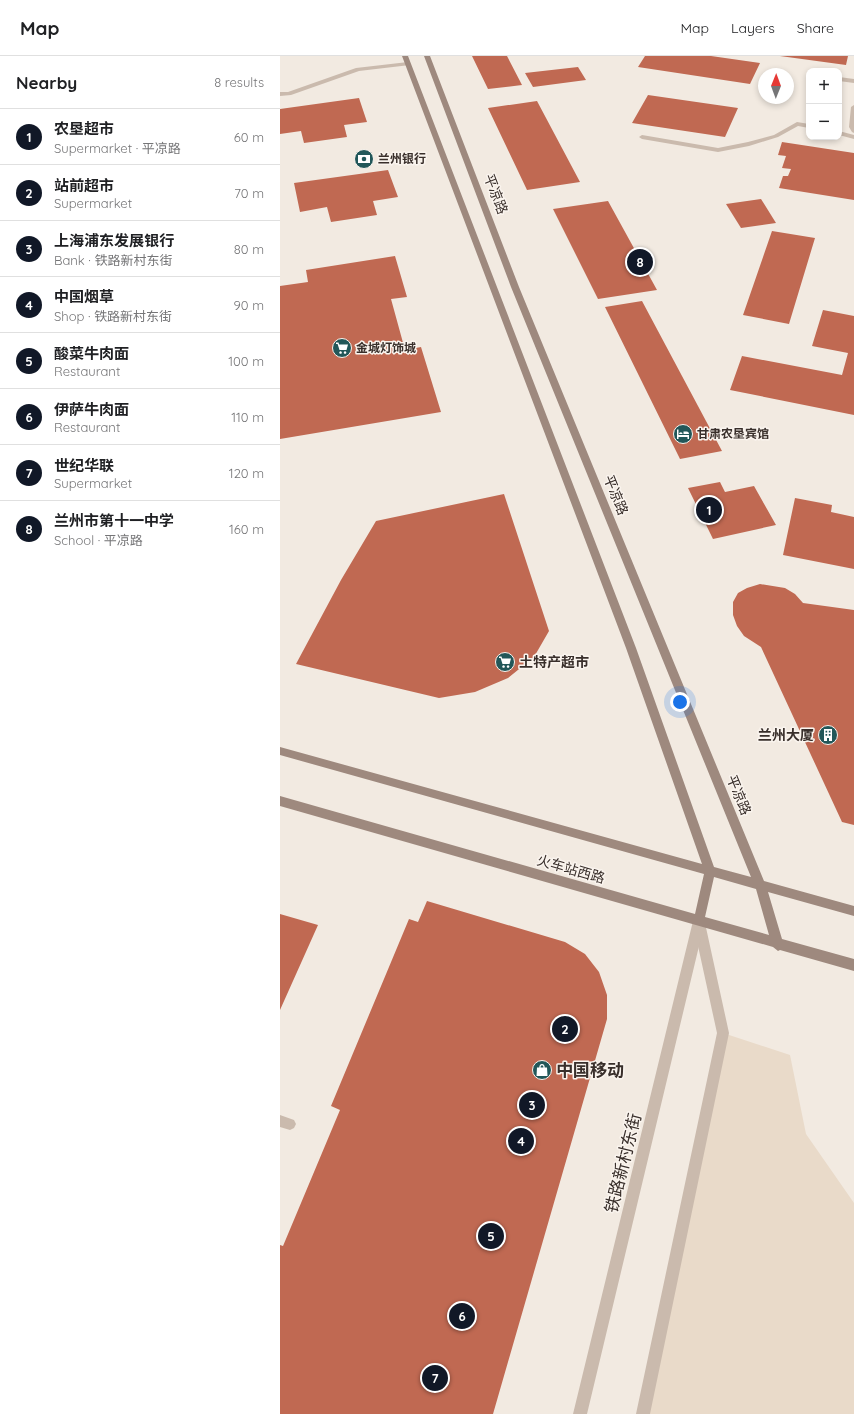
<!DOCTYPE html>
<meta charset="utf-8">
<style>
body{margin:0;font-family:Quicksand,"Noto Sans SC",sans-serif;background:#f6f6f6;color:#202124}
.controls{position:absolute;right:12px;top:12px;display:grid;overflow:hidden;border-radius:8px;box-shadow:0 2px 6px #0003}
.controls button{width:36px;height:36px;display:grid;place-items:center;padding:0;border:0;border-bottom:1px solid #e0e0e0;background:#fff;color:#202124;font:20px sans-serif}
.compass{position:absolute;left:478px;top:12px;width:36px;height:36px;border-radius:50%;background:#fff;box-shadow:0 2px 6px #0003;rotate:1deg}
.you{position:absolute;left:400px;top:646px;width:14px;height:14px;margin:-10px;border:3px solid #fff;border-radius:50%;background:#1a73e8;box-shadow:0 0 0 6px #1a73e833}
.badge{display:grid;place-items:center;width:26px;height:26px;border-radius:50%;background:#111827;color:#fff;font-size:13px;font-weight:700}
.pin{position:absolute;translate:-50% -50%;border:2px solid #fff;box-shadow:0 1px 4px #0006}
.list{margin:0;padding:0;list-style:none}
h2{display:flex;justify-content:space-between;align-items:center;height:52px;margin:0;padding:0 16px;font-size:17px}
h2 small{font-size:13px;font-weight:400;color:#757577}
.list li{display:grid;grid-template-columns:26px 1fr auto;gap:12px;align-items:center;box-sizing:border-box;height:56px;padding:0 16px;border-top:1px solid #e0e0e0}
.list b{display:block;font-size:15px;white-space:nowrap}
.list p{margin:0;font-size:13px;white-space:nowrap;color:#757577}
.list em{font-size:13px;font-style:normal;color:#757577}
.map{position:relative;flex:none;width:574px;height:1358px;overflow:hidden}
header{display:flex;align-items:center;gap:24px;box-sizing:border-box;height:56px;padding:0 20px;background:#fff;border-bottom:1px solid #e0e0e0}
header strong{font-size:19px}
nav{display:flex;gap:22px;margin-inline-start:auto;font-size:14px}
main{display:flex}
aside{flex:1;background:#fff}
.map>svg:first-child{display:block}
</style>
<header>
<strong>Map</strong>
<nav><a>Map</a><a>Layers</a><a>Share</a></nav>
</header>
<main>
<aside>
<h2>Nearby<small>8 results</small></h2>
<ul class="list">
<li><span class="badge">1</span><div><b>农垦超市</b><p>Supermarket · 平凉路</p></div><em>60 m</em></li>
<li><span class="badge">2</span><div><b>站前超市</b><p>Supermarket</p></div><em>70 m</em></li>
<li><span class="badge">3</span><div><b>上海浦东发展银行</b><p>Bank · 铁路新村东街</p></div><em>80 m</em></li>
<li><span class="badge">4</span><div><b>中国烟草</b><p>Shop · 铁路新村东街</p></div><em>90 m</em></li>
<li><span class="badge">5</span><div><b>酸菜牛肉面</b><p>Restaurant</p></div><em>100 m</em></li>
<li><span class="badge">6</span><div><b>伊萨牛肉面</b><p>Restaurant</p></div><em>110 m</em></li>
<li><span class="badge">7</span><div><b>世纪华联</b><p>Supermarket</p></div><em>120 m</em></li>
<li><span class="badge">8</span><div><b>兰州市第十一中学</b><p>School · 平凉路</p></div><em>160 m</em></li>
</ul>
</aside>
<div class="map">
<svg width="574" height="1358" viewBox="0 0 574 1358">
<rect width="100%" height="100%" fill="#f2eae1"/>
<path fill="#e9dac9" d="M443,977L510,999L526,1078L574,1147V1358H366Z"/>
<path fill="#c06952" d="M192,0H227L242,29L208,33Z
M365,0H431L480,7L470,28L358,11Z
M500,0H568L566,9Z
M298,11L306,24L253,31L245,17Z
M368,39L458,52L445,81L352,67Z
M79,42L87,66L64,69L67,81L24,87L21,75L0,78V53Z
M257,45L300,126L247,134L208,52Z
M502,86L574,97V144L499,132L503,120H508L511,113L502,112L506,100L498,99Z
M108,114L118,141L93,145L97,159L51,166L47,151L20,156L14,127Z
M481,143L496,167L461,172L446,148Z
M328,145L377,234L318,243L273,153Z
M492,175L535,182L509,268L463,259Z
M115,200L127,241L111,243L125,294L141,291L161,356L0,383V230L28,226L26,214Z
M362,245L442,395L400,403L325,251Z
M543,254L574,260V359L450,334L462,300L562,319L568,297L532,290Z
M440,426L445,436L474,430L496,469L433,483L408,432Z
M224,438L269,575L254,601L228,622L195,636L159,642L16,608L61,524L96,465Z
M515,442L552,449L551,456L574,461V513L503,499Z
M480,528L505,532L515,538L523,547L574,554V769L562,766L481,591L464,580L457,570L453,559V546L458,537L467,532Z
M147,845L285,886L305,898L319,916L327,939V963L213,1358H0V1189L3,1190L60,1054L51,1050L129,863L138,866Z
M0,858L38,869L0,954Z"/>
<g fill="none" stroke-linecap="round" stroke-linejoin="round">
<path fill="#cabaad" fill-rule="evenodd" d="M128,6L130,7V9L79,15L11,39L0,40V36H8L76,12Z
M559,21L574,23V27L559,25Z
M574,49V77L572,76L569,71L571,51Z
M517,66L529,68V72L518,70L498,81L469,90L438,96L362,83L359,81L362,79L438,92L468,86L494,79Z
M559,75L574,79V83L559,79Z
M419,862L423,863L425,867L449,977L370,1358H356L437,977L413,867L415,863Z"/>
<path fill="#cabaad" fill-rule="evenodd" d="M419,860L423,861L425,865L307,1358H293L413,865L415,861Z
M0,1059L14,1064L16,1068L14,1072L10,1074L0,1071Z"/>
<path fill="#9e897e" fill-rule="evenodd" d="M122,0H128L356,592L434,811L471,821L231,231L144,0H150L239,231L484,825L574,850V860L488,836L502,883L574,903V915L500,894L498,895L493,891L0,750V740L415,858L424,818L0,699V691L422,808L346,592ZM434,821L476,833L489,879L425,861Z"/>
</g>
<defs>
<g id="bank-disc" transform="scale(1)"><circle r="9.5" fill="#225759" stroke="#faf4ee"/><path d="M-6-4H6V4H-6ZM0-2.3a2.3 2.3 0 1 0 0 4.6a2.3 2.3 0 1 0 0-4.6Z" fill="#fff"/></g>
<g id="supermarket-disc" transform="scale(1)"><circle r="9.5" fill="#225759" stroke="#faf4ee"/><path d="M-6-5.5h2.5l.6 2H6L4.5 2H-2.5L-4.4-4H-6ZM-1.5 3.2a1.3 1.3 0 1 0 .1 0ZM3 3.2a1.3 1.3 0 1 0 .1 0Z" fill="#fff"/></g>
<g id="hotel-disc" transform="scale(1)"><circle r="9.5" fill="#225759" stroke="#faf4ee"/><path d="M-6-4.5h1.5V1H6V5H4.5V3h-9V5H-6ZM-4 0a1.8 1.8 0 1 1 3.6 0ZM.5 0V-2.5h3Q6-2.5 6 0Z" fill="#fff"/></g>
<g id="building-disc" transform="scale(1)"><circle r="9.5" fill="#225759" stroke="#faf4ee"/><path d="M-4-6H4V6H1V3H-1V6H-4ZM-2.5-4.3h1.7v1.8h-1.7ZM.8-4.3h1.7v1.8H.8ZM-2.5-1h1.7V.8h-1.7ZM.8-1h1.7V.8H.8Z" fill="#fff"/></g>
<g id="shop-disc" transform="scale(1)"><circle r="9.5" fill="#225759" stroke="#faf4ee"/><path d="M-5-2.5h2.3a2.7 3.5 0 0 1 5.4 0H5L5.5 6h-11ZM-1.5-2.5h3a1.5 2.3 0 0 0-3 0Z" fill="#fff"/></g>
</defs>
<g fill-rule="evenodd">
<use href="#bank-disc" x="84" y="103"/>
<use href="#supermarket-disc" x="62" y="292"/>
<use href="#hotel-disc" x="403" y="378"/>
<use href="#supermarket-disc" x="225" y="606"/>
<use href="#building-disc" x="548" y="679"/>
<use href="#shop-disc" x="262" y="1014"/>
</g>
<g text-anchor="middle" stroke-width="3" stroke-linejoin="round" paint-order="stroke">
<g font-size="12" font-weight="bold" fill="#392f2b" stroke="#faf4ee" text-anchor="start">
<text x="98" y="107">兰州银行</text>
<text x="76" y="296">金城灯饰城</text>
<text x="417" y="382">甘肃农垦宾馆</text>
</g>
<g font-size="14" fill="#392f2b" stroke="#faf4ee">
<text transform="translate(216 138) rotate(69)" y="5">平凉路</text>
<text transform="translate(336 439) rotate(68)" y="5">平凉路</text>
<text transform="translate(459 739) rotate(68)" y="5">平凉路</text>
<text transform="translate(291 813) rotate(16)" y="5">火车站西路</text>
</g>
<g font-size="14" font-weight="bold" fill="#392f2b" stroke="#faf4ee" text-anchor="start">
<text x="239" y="611">土特产超市</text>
<text x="534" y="684" text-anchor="end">兰州大厦</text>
</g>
<g font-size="17" font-weight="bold" fill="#392f2b" stroke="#faf4ee" text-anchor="start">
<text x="276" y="1020">中国移动</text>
</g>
<g font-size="17" fill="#392f2b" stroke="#faf4ee">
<text transform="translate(343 1107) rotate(-76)" y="6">铁路新村东街</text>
</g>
</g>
</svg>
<div class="controls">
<button>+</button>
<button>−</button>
</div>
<svg class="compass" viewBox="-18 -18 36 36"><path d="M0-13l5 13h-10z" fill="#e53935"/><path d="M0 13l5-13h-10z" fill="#757577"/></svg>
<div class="you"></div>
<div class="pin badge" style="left:429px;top:454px">1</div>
<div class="pin badge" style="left:285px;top:973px">2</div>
<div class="pin badge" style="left:252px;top:1049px">3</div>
<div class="pin badge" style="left:241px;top:1085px">4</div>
<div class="pin badge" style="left:211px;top:1180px">5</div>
<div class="pin badge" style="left:182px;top:1260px">6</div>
<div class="pin badge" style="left:155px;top:1322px">7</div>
<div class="pin badge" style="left:360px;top:206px">8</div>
</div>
</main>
